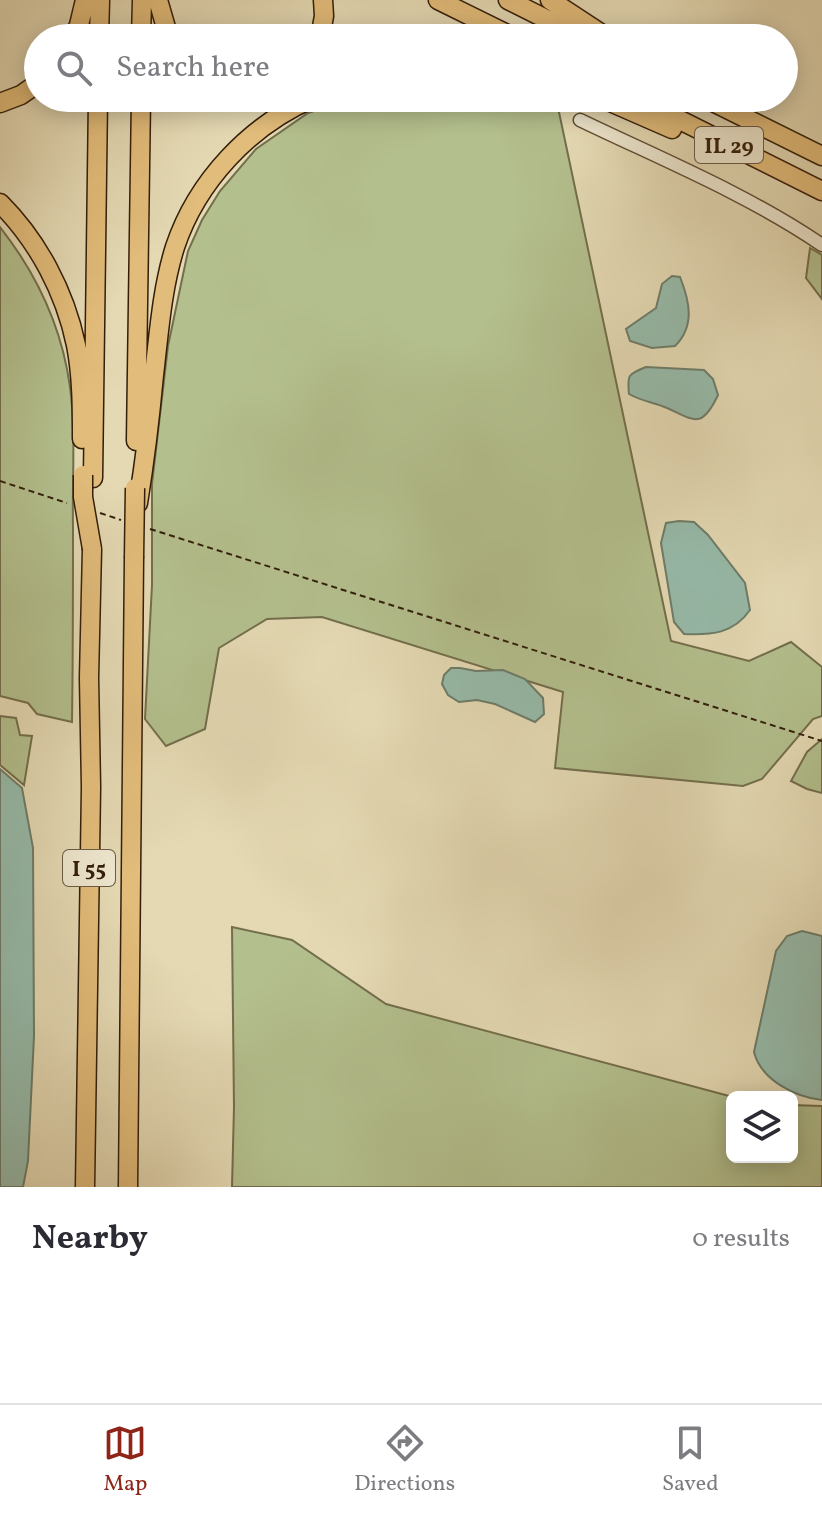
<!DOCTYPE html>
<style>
body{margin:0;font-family:Vollkorn,serif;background:#f7f7f7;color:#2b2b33}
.controls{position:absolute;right:24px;bottom:24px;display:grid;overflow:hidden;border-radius:12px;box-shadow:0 4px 20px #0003}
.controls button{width:72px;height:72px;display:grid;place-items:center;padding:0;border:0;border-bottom:2px solid #e1e1e2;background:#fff;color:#2b2b33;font:40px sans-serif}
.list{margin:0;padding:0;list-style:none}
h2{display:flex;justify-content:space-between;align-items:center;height:104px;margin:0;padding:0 32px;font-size:34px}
h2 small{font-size:26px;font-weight:400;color:#7c7c81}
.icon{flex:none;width:44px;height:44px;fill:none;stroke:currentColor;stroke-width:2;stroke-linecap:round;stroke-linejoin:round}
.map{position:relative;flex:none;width:822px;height:1187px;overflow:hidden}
.search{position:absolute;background:#fff;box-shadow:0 4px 20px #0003;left:24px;right:24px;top:24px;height:88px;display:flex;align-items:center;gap:20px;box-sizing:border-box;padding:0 28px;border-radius:44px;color:#7c7c81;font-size:30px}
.sheet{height:216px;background:#fff}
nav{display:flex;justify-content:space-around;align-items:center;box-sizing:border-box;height:112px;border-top:2px solid #e1e1e2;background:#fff;font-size:22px;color:#7c7c81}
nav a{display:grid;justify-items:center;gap:4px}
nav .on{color:#8f2418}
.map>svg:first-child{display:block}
</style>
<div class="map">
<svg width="822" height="1187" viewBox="0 0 822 1187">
<rect width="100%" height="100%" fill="#e4d9b3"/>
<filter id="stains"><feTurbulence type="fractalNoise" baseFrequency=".0025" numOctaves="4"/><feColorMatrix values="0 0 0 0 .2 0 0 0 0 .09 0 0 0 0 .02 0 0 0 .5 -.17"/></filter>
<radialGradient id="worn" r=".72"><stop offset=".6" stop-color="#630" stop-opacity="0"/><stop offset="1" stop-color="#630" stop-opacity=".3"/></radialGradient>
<path fill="#b3bf8d" stroke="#736e4c" stroke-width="2" d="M354,98H556L671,641L749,661L791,642L822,667V716L813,719L762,779L743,786L555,768L563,692L322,617L267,619L219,648L205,729L166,746L145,719L152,585V484L168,346L188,251L202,220L220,191L256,149L308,113Z
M0,227C36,273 62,328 70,387C76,433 72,481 73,527C73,592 73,657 72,722L37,714L28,703L0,696Z
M810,248L822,255V299L806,278Z
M0,716L16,718L20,735L32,736L24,785L0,765Z
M822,739V793L807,789L791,781L807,752Z
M232,927L292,940L386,1004L733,1097L732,1157H792V1105L822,1106V1187H232L234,1107Z"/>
<path fill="#96baa9" stroke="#6e7c69" stroke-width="2" d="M672,276L680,277C690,302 695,326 675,346L652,348L630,341L626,329L656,308L662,284Z
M646,367L704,370L713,379L718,395C702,429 695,421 667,408C654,402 643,402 629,394C627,375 628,374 646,367Z
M679,521L694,522L708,535L745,583L750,610C733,634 712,635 684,634L674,622L661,543L666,523Z
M451,668H460L476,671L503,670L525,679L543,698L544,714L535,722L495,704L477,700L459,702L448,695L442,684L444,675Z
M0,769L22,788L33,848L34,1036L28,1161L23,1187H0Z
M802,931L822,936V1100C795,1097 761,1080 754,1052L776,951L787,936Z"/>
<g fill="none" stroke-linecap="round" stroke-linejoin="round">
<g stroke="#5f4d34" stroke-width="15">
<path id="minor" d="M580,120C661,159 747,194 822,245"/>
</g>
<g stroke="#331e0a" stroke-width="21">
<path id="highway" d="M158,0L169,38
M438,0L515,38
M508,0L584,38
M550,0L608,38
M73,38L79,25L85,0
M99,38L100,0
M141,38L142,0
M320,38L324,16L323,0
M601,98L672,129
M636,98L822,191
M705,98L822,156
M0,103L21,95L38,83
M0,203C38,241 65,292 76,345C82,376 82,408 82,439
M136,441L141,98
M93,478L98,98
M138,503C145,460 150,418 154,375C159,333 162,288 175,247C197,181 250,125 313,98
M85,1187L91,787L89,678L92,549
M128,1187L134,558"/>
</g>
<path stroke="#331e0a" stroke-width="2" stroke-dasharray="6 4" stroke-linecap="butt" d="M0,481L67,503
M100,513L121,520
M150,529L822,741"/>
<use href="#minor" stroke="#ede6ce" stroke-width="12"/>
<use href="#highway" stroke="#e2bc7a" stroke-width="18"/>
<g stroke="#331e0a" stroke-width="21" stroke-linecap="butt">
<path id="highway-bridge" d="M83,475V497L92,549
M134,558L135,488"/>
</g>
<use href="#highway-bridge" stroke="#e2bc7a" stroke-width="18"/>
</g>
<g text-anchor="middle" stroke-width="6" stroke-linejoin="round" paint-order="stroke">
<g fill="#ede6ce" stroke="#6b5a45" stroke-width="2">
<rect x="695" y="127" width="68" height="36" rx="6"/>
<rect x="63" y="850" width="52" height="36" rx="6"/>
</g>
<g font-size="22" font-weight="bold" fill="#331e0a">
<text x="729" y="153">IL 29</text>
<text x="89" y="876">I 55</text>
</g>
</g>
<rect width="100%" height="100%" filter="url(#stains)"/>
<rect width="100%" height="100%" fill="url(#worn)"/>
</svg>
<div class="controls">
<button><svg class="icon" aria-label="layers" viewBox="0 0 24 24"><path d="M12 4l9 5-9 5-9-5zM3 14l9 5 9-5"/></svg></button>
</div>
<div class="search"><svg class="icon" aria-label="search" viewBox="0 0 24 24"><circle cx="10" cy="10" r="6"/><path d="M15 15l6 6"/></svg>Search here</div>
</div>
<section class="sheet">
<h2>Nearby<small>0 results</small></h2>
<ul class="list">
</ul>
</section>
<nav>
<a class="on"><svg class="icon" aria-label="map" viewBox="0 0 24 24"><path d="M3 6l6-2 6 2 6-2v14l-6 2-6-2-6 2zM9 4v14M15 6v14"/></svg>Map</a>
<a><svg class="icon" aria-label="directions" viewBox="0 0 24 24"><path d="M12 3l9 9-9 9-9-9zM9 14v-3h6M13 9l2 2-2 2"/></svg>Directions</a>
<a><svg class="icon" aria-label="saved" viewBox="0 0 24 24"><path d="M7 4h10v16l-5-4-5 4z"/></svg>Saved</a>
</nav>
